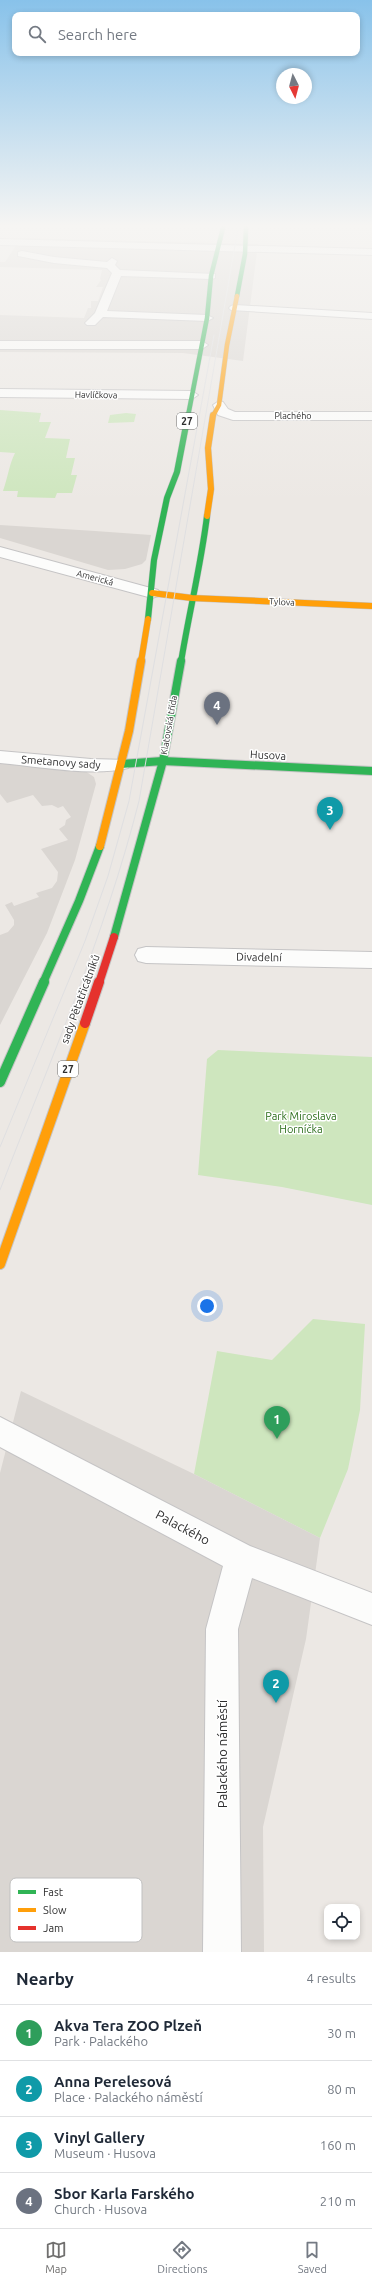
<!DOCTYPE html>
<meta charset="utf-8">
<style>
body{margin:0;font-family:Ubuntu,sans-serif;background:#f2f2f3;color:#1f2937}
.controls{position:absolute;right:12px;bottom:12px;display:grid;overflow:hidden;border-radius:8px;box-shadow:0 2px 6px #0003}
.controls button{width:36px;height:36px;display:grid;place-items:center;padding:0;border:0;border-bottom:1px solid #e0e1e3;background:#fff;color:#1f2937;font:20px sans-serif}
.compass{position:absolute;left:276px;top:68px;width:36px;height:36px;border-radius:50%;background:#fff;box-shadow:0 2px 6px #0003;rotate:174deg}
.you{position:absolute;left:207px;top:1306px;width:14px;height:14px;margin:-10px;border:3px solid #fff;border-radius:50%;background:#1a73e8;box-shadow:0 0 0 6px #1a73e833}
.badge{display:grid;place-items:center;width:26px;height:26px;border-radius:50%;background:#706f6e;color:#fff;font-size:13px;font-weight:700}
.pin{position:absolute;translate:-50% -33px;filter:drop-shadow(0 1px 2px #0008)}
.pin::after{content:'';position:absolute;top:21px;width:14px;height:12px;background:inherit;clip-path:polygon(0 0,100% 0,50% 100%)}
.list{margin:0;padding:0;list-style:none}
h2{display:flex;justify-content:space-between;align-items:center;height:52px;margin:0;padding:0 16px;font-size:17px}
h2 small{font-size:13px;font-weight:400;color:#747a83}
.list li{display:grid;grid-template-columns:26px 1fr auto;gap:12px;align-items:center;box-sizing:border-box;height:56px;padding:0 16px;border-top:1px solid #e0e1e3}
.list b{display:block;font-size:15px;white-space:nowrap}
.list p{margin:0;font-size:13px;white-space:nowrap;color:#747a83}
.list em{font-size:13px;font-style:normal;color:#747a83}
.icon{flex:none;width:22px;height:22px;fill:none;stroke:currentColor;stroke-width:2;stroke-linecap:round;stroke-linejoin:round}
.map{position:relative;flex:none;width:372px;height:1952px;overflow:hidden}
.search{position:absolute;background:#fff;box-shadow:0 2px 6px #0003;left:12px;right:12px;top:12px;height:44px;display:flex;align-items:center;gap:10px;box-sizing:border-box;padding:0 14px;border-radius:8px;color:#747a83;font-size:15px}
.sheet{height:276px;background:#fff}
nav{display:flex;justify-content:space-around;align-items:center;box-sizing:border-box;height:56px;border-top:1px solid #e0e1e3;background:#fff;font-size:11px;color:#747a83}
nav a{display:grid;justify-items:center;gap:2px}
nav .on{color:#706f6e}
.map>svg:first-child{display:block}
</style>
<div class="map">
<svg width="372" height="1952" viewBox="0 0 372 1952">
<rect width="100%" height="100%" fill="#ece8e4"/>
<path fill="#cee6be" d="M0,410L41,413L39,422H51L45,438L70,439L66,458H75L71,475H77L72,493H57L55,498L17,497L18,491H3C8,477 9,465 15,453L0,452Z
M126,413L136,414L134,422L108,423L110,415Z
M218,1050L372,1057V1205L282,1187L198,1175L207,1059Z
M313,1319L365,1324L360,1410L348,1469L320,1538L194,1474L217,1351L272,1360Z"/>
<path fill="#dad6d2" d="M21,238L258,244L243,361L183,353L0,352V315L84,318L88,308H91V301H98L103,287H96L101,280L100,279L102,270L0,267V262H5Z
M0,525L95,531L151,535L146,560L142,564L125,569L108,570L0,538Z
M0,763L85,771L94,777L96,784L75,860L47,933L0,1025V935L8,932L14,925V920L5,905L12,902L14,906L39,897L36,893L52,888L57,881L58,872L41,849L68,840L59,829L65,825L66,820L71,817L63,806L58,808L52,805L42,806L33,795L7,803L0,794Z
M21,1391L194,1474L320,1538L306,1639L263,1827L264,1952H0V1473Z"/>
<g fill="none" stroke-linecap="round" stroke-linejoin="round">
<g stroke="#c5c4c5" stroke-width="2">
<path id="street" d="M0,239L372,249V255L0,245Z
M22,251L54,257L107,262L112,258L117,261L115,265L120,270L215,274V278L211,279L121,276L107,311L207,315L213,318L207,321L103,317L95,325H87L85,323L95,313L112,273L107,268L54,263L18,256V252Z
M235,305L372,313V319L231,310L229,308L231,306Z
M0,341H202L208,345L202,349H0Z
M0,389L192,391L198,395L192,399L0,397Z
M219,401L223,402L228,409L235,412H372V420H233L218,415L213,405Z
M0,547L158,590L160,593L158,596L152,598L0,557Z
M0,751L91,759L128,760L130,764L128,768C93,777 36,766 0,763Z
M146,947L372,952V968L146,963L138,961L135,955L138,949Z
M0,1417L250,1546L372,1593V1625L252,1578L238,1629L241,1952H203L206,1629L223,1566L0,1447Z"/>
</g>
<g stroke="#c5c4c5" stroke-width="5.5">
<path id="fast-far3" d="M237,296L245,254L246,228
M188,416L207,318L211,276L223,228"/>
</g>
<g stroke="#c5c4c5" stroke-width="7">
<path id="fast-far2" d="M148,619L154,560L167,498L177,472L188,415
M181,662C189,613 201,565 207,516"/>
</g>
<g stroke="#c5c4c5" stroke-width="10">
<path id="fast-far1" d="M121,764L163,761L372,771
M114,937L163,761L181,661
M43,983L79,901L100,846"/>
</g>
<g stroke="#c5c4c5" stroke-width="12">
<path id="fast" d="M0,1082L44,982"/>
</g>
<g stroke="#c5c4c5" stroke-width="5.5">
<path id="slow-far3" d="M213,416L219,405L227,345L237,296"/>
</g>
<g stroke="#c5c4c5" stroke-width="7">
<path id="slow-far2" d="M207,516L211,489L208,448L213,415
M152,593L192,598L372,606
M141,662L148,619"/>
</g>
<g stroke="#c5c4c5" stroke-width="10">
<path id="slow-far1" d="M100,846L129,731L141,661"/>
</g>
<g stroke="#c5c4c5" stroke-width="12">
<path id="slow" d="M0,1264L85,1023"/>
</g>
<g stroke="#c5c4c5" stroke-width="10">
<path id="jam-far1" d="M99,983L114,937"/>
</g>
<g stroke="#c5c4c5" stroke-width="12">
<path id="jam" d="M85,1023L99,982"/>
</g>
<use href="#street" fill="#fcfcfb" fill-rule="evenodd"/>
<use href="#fast-far3" stroke="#30b455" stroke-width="4.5"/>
<use href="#fast-far2" stroke="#30b455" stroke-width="6"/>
<use href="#fast-far1" stroke="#30b455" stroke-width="8"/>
<use href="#fast" stroke="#30b455" stroke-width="10"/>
<use href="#slow-far3" stroke="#ff9f0a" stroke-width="4.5"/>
<use href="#slow-far2" stroke="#ff9f0a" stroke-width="6"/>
<use href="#slow-far1" stroke="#ff9f0a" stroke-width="8"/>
<use href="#slow" stroke="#ff9f0a" stroke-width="10"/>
<use href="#jam-far1" stroke="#e5322d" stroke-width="8"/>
<use href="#jam" stroke="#e5322d" stroke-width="10"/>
<path stroke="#dfdfe1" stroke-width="1" d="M0,1147L85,941L108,876L129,801L214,335
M0,1190C50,1061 105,935 139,801L238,228"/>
</g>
<linearGradient id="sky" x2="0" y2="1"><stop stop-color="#88c2ea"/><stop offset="0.45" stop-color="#f6f5f3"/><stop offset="1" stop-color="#f6f5f3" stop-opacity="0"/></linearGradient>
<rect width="372" height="502" fill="url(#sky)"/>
<g text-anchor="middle" stroke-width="3" stroke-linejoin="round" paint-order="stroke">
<g font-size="9" fill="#2e2e2e" stroke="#fff">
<text transform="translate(96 395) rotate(1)" y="3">Havlíčkova</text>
<text x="293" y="419">Plachého</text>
<text transform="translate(95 578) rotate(15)" y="3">Americká</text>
<text transform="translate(282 602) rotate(3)" y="3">Tylova</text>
<text transform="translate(169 725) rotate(-80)" y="3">Klatovská třída</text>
</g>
<g fill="#fff" stroke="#6d6d6d" stroke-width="1">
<rect x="177" y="413" width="20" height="16" rx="3"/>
<rect x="58" y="1061" width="20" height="16" rx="3"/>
</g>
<g font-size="10" font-weight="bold" fill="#2e2e2e">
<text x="187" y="425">27</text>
<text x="68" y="1073">27</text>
</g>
<g font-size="11" fill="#2e2e2e" stroke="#fff">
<text transform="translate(268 755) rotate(3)" y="4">Husova</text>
<text transform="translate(61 762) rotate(4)" y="4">Smetanovy sady</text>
<text transform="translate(259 957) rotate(1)" y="4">Divadelní</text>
<text transform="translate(80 999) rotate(-70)" y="4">sady Pětatřicátníků</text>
</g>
<g font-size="11" fill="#2c6e1b" stroke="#fff">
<text x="301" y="1120">Park Miroslava<tspan x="301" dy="13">Horníčka</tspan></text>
</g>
<g font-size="13" fill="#2e2e2e" stroke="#fff">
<text transform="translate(183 1527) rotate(28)" y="5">Palackého</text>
<text transform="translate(222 1754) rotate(-90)" y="5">Palackého náměstí</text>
</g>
</g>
<rect x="10" y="1878" width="132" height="64" rx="6" fill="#fff" stroke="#c0c0c0" stroke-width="1"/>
<rect x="18" y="1890" width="18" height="4" fill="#30b455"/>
<rect x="18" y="1908" width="18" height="4" fill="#ff9f0a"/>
<rect x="18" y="1926" width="18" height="4" fill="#e5322d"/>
<g font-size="11" fill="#2e2e2e">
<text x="43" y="1896">Fast</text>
<text x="43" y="1914">Slow</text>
<text x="43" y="1932">Jam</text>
</g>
</svg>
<div class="controls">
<button><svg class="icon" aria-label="locate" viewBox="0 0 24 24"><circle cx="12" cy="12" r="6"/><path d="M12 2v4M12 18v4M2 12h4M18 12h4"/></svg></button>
</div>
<svg class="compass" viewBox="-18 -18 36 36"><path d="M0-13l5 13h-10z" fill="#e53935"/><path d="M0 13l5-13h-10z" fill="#747a83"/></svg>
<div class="you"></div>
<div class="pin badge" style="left:277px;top:1439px;background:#2e9e5b">1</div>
<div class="pin badge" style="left:276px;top:1703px;background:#0f9aa8">2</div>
<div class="pin badge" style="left:330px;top:830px;background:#0f9aa8">3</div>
<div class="pin badge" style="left:217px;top:725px;background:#6b7280">4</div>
<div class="search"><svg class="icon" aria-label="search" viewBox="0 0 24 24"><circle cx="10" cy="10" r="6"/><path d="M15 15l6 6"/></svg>Search here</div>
</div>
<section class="sheet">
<h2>Nearby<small>4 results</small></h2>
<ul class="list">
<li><span class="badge" style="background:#2e9e5b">1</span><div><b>Akva Tera ZOO Plzeň</b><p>Park · Palackého</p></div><em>30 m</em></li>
<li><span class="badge" style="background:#0f9aa8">2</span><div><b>Anna Perelesová</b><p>Place · Palackého náměstí</p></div><em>80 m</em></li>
<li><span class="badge" style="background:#0f9aa8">3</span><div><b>Vinyl Gallery</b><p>Museum · Husova</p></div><em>160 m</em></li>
<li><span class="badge" style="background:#6b7280">4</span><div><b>Sbor Karla Farského</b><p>Church · Husova</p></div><em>210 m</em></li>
</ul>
</section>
<nav>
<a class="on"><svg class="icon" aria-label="map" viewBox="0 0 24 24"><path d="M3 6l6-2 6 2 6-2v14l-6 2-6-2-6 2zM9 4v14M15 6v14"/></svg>Map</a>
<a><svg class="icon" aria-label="directions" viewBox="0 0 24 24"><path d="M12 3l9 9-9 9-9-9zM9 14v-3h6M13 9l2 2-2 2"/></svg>Directions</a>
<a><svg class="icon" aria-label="saved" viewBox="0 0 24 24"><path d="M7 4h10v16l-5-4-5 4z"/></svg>Saved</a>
</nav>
